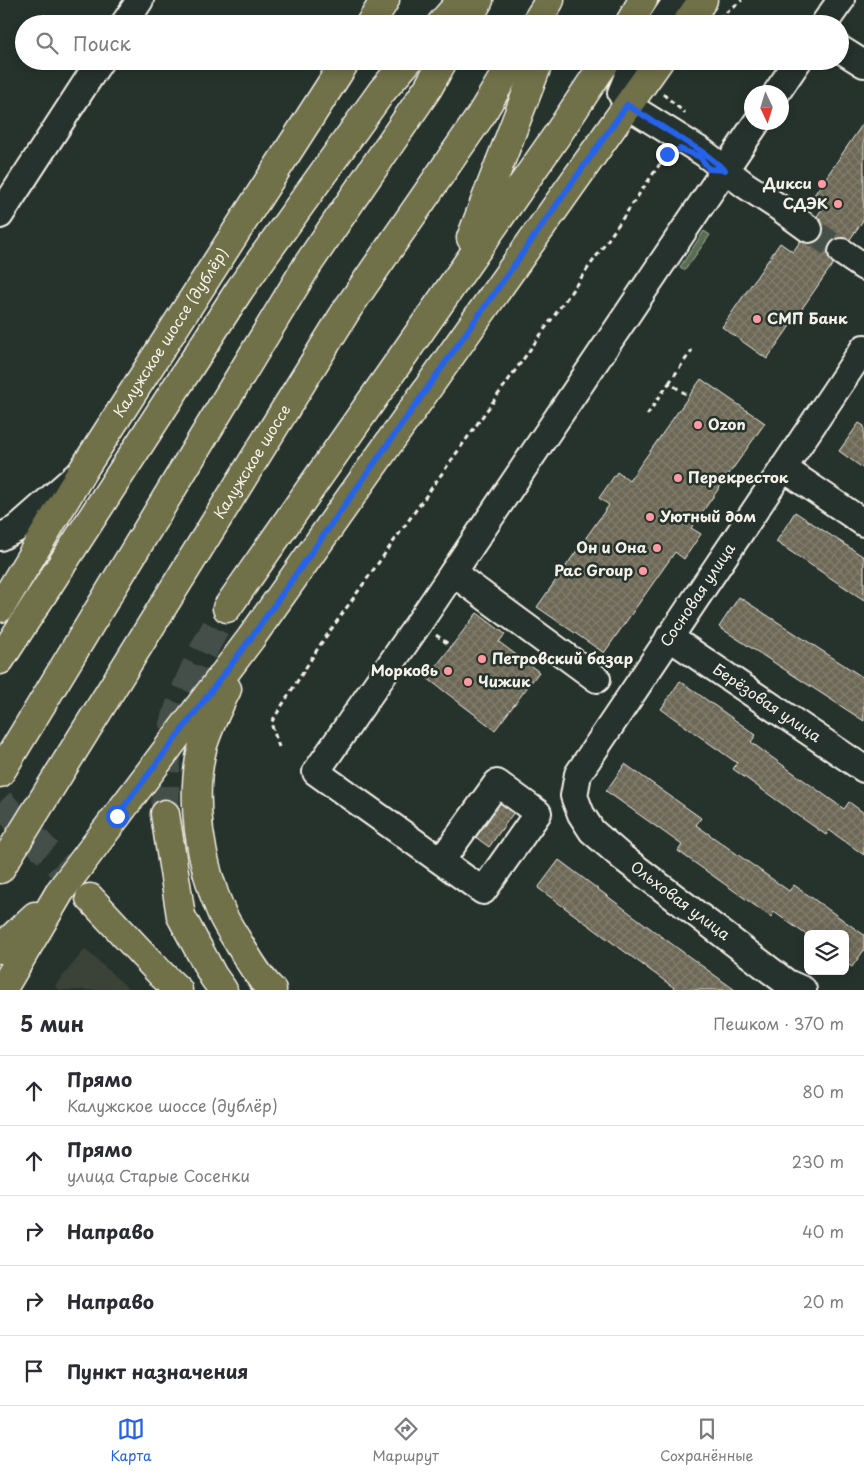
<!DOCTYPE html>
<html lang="ru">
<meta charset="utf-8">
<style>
body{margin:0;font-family:"Playpen Sans",sans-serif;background:#f2f2f3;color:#2b2b33}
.controls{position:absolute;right:15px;bottom:15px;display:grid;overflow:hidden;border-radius:8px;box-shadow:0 2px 12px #0003}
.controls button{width:45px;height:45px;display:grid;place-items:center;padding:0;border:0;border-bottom:1px solid #e1e1e2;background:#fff;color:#2b2b33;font:25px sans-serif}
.compass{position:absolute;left:744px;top:85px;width:45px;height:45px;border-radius:50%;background:#fff;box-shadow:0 2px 12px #0003;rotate:176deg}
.stop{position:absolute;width:15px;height:15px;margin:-11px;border:4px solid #2563eb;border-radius:50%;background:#fff}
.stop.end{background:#2563eb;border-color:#fff;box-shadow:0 1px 5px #0008}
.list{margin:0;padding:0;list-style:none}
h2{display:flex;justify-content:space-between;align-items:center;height:65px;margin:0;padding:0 20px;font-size:21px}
h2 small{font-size:16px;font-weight:400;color:#7c7c81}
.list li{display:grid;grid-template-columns:32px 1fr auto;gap:15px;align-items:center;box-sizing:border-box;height:70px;padding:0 20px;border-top:1px solid #e1e1e2}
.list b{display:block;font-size:19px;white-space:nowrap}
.list p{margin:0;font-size:16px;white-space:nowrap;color:#7c7c81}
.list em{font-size:16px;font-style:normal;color:#7c7c81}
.icon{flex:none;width:28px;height:28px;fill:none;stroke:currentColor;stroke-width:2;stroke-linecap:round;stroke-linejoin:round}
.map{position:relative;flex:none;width:864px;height:990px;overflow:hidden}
.search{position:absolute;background:#fff;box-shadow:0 2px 12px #0003;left:15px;right:15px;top:15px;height:55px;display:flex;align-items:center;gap:12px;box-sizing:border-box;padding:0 18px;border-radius:28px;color:#7c7c81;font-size:19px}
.sheet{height:415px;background:#fff}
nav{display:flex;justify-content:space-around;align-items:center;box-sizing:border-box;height:70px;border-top:1px solid #e1e1e2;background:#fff;font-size:14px;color:#7c7c81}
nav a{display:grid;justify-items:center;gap:2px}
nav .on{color:#2563eb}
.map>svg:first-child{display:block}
</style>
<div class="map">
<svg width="864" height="990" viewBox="0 0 864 990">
<defs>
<pattern id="building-cross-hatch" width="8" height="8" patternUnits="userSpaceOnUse" patternTransform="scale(1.25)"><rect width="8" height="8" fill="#6d6856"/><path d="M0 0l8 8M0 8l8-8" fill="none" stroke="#827e6e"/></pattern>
</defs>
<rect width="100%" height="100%" fill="#26332d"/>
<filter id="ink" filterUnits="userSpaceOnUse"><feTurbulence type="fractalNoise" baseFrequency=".02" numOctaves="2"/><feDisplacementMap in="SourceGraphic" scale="10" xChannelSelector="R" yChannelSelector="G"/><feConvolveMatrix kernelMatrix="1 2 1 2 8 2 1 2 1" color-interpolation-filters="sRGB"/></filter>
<g filter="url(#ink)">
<path fill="#3b4339" d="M85,949L130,990H60L55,986Z"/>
<path fill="#586e52" stroke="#a6b09d" d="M704,231L710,235L685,270L680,267Z"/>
<path fill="url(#building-cross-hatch)" stroke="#f4f1e8" d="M864,122V219L767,359L722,327L780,243L793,252L826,203L814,195Z
M701,379L765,423L691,528L701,534L684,559L675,552L604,653L537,607L609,505L599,498L617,472L629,481Z
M859,423L864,426V469L839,451Z
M795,512L864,557V600L776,542Z
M739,597L864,678V721L719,627Z
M477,613L505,634L499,642L539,672L495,730L427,678Z
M680,681L756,735L751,742L763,751L844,809L849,802L864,813V855L829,830L826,835L733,769L737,763L661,709Z
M625,764L701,818L696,825L789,891L794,885L864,935V950L852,967L845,963V934H808V936L774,912L771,917L678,851L682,845L606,791Z
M494,798L514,812L489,847L470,833Z
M559,860L654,931L735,990H677L538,888Z"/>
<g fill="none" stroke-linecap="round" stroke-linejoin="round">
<path stroke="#455049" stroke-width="26" stroke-dasharray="26 13" stroke-linecap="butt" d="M809,229L842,252"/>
<path stroke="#455049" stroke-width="28" stroke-dasharray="28 14" stroke-linecap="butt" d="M0,802L87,895
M165,814C166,799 165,783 166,768C171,711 198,657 227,608"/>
<g stroke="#f4f1e8" stroke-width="30">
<g id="minor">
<path d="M124,24L140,0"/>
<path d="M661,24L677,0"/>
<path d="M824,24L841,0"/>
<path d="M840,49L864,64"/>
<path d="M637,61L628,76L621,93L627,105L704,153L745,185L780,208L809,229"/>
<path d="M777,92L798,61"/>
<path d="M0,215L100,61"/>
<path d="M842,252L864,267"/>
<path d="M783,468L864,523"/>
<path d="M0,537L16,529L75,477"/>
<path d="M453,573L597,679"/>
<path id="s1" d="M669,637L864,769"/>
<path d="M441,861L483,891L538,813L497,783L441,861L316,772L419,623L757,122"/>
<path id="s2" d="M803,990L787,983L623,858L592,831L581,814L574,796L578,774L864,348"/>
</g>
</g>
<g stroke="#f4f1e8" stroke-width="31">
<g id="major">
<path d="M370,24L385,0"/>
<path d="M441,24L462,0"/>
<path d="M629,24L643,0"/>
<path d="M686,24L703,0"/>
<path d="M471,238L539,61"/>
<path id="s3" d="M0,608L83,470L346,61"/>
<path d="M227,608L557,135L606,61"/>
<path d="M0,660L240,289L382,91L408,61"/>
<path d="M227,689C218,707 209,726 203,745C189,798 200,864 222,914C226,923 232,932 237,940C247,957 258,977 272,990"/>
<path d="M165,814L181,916L213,976L223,990"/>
<path d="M90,898L161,974L178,990"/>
<path d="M0,949L35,916"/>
<path d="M2,990L61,890L251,638L659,61"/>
</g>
</g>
<g stroke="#f4f1e8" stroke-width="31">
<g id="highway">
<path d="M465,24L479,0"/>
<path d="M535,24L550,0"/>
<path d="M0,773L308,264L428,88L443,61"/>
<path id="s4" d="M0,869L348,308L479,118L513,61"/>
</g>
</g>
<path stroke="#f4f1e8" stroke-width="3" stroke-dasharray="5 4" stroke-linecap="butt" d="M719,18L742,0
M663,94L685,113
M669,383L692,350
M647,415L669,383L689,396
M436,635L451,646
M279,747L271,723L320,645L603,247L666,155"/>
<use href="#minor" stroke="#26332d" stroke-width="26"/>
<use href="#major" stroke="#70704a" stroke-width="28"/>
<use href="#highway" stroke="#70704a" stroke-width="28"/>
</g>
</g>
<g fill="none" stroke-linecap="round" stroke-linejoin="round" filter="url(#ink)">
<path stroke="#2563eb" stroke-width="6" d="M117,816L251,638L627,105L704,153L725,170L709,169L700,157L680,149L667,154"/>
</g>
<g fill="#ff9aa2" stroke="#26332d" stroke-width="2">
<circle cx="822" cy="184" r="5"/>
<circle cx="838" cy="204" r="5"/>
<circle cx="757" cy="319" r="5"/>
<circle cx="698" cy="425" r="5"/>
<circle cx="678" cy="478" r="5"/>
<circle cx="650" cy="517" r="5"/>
<circle cx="657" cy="548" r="5"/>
<circle cx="643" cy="571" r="5"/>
<circle cx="482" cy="659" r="5"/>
<circle cx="448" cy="671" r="5"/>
<circle cx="468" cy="682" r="5"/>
</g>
<g text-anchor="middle" stroke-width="5" stroke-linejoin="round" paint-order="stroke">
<g font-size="15" font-weight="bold" fill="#f4f1e8" stroke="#26332d" text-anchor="start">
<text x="812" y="189" text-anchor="end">Дикси</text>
<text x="828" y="209" text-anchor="end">СДЭК</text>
<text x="767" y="324">СМП Банк</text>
<text x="708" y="430">Ozon</text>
<text x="688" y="483">Перекресток</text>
<text x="660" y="522">Уютный дом</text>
<text x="647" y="553" text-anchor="end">Он и Она</text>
<text x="633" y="576" text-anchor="end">Pac Group</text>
<text x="492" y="664">Петровский базар</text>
<text x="438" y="676" text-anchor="end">Морковь</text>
<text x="478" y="687">Чижик</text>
</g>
<g font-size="15" fill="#f4f1e8" stroke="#26332d">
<text dy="5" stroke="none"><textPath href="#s3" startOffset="324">Калужское шоссе (дублёр)</textPath></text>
<text dy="5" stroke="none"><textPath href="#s4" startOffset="479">Калужское шоссе</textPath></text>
<text dy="5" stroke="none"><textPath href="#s2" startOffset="542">Сосновая улица</textPath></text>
<text dy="5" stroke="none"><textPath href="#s1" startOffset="118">Берёзовая улица</textPath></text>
<text transform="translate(680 901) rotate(37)" y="5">Ольховая улица</text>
</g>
</g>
</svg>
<div class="controls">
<button><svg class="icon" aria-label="layers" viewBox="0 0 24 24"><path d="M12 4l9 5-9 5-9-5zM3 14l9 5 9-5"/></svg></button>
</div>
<svg class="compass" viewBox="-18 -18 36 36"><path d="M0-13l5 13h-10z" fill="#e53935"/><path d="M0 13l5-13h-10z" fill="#7c7c81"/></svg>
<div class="stop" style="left:117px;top:816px"></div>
<div class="stop end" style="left:667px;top:154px"></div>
<div class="search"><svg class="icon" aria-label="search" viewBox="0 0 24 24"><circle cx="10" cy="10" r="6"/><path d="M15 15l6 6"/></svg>Поиск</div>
</div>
<section class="sheet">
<h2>5 мин<small>Пешком · 370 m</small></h2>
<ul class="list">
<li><svg class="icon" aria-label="ahead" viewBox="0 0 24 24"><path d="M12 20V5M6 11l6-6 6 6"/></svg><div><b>Прямо</b><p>Калужское шоссе (дублёр)</p></div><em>80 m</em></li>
<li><svg class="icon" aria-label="ahead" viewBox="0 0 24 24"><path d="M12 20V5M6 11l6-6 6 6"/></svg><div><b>Прямо</b><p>улица Старые Сосенки</p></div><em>230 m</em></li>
<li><svg class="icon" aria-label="right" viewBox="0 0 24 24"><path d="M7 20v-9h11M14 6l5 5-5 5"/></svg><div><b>Направо</b></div><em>40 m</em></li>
<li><svg class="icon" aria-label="right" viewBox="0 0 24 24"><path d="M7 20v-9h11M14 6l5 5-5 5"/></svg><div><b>Направо</b></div><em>20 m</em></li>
<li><svg class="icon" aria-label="arrive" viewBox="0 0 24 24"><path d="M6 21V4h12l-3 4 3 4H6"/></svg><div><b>Пункт назначения</b></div></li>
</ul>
</section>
<nav>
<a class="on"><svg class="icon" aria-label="map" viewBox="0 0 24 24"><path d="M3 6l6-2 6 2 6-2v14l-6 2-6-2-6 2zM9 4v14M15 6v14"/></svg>Карта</a>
<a><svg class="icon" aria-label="directions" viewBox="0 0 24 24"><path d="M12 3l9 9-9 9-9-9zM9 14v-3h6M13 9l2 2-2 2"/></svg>Маршрут</a>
<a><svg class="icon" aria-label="saved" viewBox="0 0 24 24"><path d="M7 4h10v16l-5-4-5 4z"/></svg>Сохранённые</a>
</nav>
